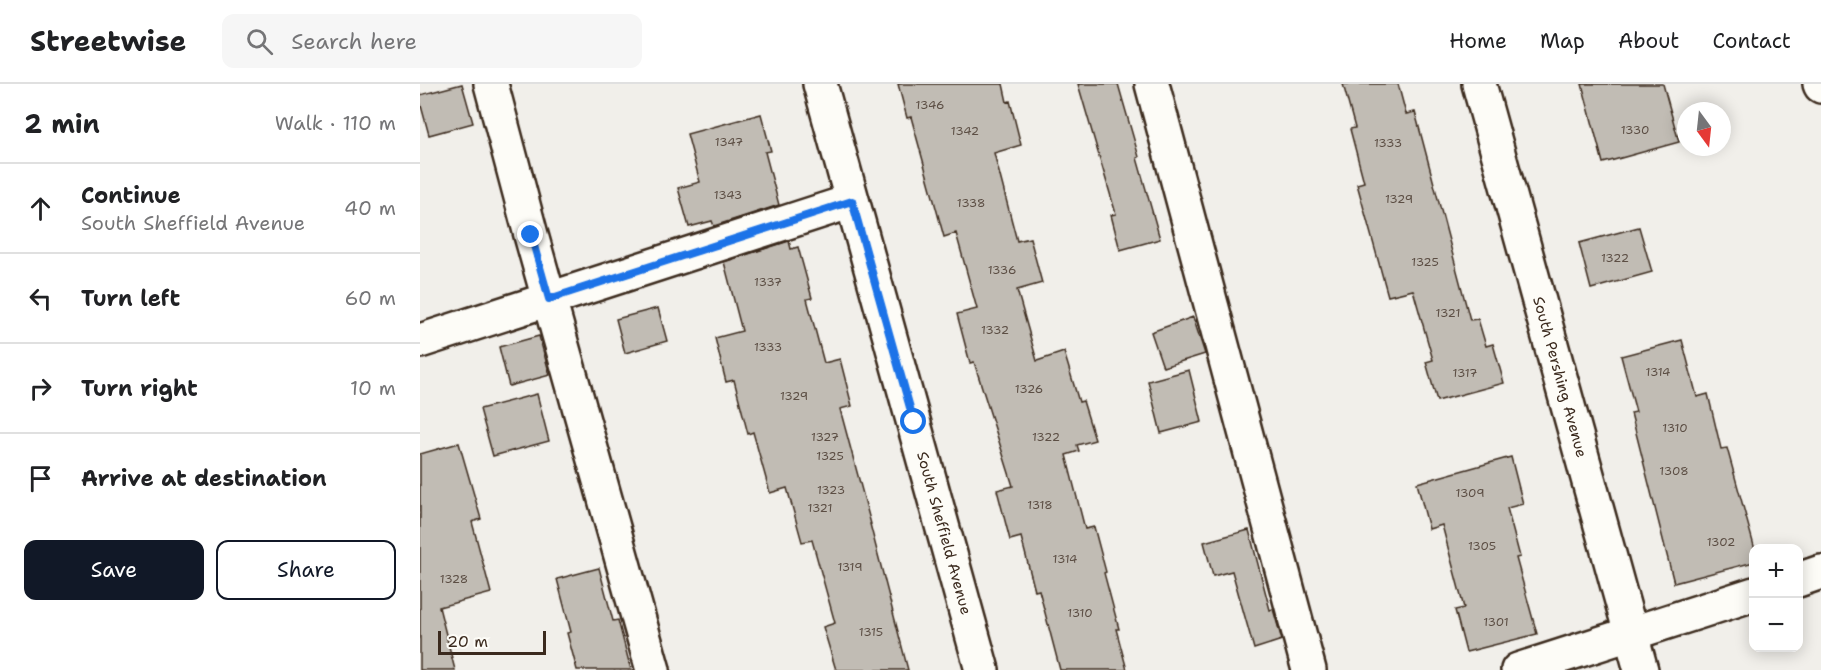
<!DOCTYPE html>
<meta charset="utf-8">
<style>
body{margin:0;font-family:"Shantell Sans",sans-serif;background:#f6f6f6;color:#202124}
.controls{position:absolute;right:18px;bottom:18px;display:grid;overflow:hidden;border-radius:12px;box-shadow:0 3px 15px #0003}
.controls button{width:54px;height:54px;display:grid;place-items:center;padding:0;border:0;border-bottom:2px solid #e0e0e0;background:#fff;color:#202124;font:30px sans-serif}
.compass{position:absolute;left:1257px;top:18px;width:54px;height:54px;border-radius:50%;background:#fff;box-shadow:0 3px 15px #0003;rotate:165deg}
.scale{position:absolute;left:18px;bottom:15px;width:108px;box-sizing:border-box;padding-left:6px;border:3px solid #3b2a1e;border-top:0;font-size:16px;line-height:21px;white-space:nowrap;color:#3b2a1e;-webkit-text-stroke:4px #fdfcf7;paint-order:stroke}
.stop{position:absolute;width:18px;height:18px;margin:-14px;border:4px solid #1a73e8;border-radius:50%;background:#fff}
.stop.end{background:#1a73e8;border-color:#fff;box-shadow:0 2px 6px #0008}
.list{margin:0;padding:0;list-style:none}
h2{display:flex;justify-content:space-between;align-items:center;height:78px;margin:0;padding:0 24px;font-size:26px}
h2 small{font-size:20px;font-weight:400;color:#757577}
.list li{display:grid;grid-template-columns:39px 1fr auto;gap:18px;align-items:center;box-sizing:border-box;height:90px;padding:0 24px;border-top:2px solid #e0e0e0}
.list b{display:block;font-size:22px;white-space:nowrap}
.list p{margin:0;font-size:20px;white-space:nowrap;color:#757577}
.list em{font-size:20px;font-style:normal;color:#757577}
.actions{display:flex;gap:12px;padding:18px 24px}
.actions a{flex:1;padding:14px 0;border:2px solid #111827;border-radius:12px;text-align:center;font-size:21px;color:#111827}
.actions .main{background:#111827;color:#fff}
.icon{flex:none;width:33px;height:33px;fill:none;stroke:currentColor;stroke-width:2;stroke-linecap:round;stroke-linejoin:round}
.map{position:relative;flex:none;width:1401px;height:586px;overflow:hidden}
header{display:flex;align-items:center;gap:36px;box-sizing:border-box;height:84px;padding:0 30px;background:#fff;border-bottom:2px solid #e0e0e0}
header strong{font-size:28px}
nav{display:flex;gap:33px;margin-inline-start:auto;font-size:21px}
.search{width:420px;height:54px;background:#f6f6f6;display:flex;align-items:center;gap:15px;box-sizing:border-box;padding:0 21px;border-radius:12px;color:#757577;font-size:22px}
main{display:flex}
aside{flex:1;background:#fff}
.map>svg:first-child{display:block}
</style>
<header>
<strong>Streetwise</strong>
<div class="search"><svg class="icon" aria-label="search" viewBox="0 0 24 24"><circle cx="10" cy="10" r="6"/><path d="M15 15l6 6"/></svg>Search here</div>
<nav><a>Home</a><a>Map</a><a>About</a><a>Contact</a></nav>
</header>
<main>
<aside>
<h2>2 min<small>Walk · 110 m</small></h2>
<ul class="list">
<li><svg class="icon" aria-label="ahead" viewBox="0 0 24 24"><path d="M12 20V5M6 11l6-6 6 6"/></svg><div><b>Continue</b><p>South Sheffield Avenue</p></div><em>40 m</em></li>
<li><svg class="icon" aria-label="left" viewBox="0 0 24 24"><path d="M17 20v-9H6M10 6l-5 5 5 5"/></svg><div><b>Turn left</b></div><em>60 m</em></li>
<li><svg class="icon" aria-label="right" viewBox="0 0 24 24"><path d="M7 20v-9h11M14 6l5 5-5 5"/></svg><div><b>Turn right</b></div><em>10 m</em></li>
<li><svg class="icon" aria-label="arrive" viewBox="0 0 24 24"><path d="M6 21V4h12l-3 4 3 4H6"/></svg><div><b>Arrive at destination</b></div></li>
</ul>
<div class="actions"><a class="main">Save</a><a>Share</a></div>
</aside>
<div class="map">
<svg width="1401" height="586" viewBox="0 0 1401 586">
<rect width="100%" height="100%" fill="#f1efea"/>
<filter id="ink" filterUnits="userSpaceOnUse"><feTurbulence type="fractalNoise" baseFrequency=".0167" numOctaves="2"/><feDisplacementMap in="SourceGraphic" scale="12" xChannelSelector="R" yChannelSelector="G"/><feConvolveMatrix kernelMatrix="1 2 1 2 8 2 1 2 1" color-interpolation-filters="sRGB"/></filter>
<g filter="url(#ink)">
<path fill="#c1bcb4" stroke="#3b2a1e" stroke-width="1.5" d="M42,0L53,39L9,51L0,18V11Z
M478,0H583L587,18L590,17L601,61L574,69L597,157L610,154L622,199L597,206L617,277L644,268L659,318L663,317L675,356L657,361L659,367L646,371L665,445L674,443L686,488L684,489L699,545H696L707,586H640L619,506L615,507L601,453L590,456L577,406L593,402L554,278L550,279L537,230L557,225L536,149L524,153L491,33L487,34Z
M658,0H698L719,73L717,74L740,155L700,166L691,131L696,130Z
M923,0H978L986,30L995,28L1050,236L1058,235L1066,262L1073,260L1084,299L1017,317L1006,278L1013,276L993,206L968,212L937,100L944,98L930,45L935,44Z
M1162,0H1243L1259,58L1183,79Z
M341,30L351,67L345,68L359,121L294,142L292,137L269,143L258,104L280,98L267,50Z
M1219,143L1232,188L1171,205L1159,159Z
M369,157L371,165L378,163L392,214L387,215L404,279L420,275L432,322L420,325L451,440H450L488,586H416L403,543L415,539L392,456L382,458L367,404L350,409L333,348L328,350L314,296L306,298L295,254L322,247L304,178Z
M238,224L247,257L205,269L196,235Z
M773,233L785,270L743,283L731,248Z
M119,252L130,291L89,302L79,263Z
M1262,256L1277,313L1288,310L1301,365L1307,364L1334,462V478L1254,499L1211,329L1216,328L1201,272Z
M769,286L782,338L741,349L728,297Z
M117,310L129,357L73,372L60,325Z
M39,359L61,435L52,438L71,509L19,523L35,586H0V370Z
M1091,373L1103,420L1087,424L1100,473L1096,474L1117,550L1046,568L1035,526L1044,524L1022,441L1009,445L997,399Z
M829,446L850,526L853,525L862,556L834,565L812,487L793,492L784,458Z
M179,484L193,537L198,536L211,586H157L147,549L151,548L137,495Z"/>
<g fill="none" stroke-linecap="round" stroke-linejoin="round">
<g stroke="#3b2a1e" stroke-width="38">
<g id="minor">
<path d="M71,0L111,151L233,586"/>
<path id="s1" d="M400,0L562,586"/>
<path d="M732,0L889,586"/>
<path id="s2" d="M1059,0L1221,586"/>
<path d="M1400,0L1401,2"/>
<path d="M0,257L432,117"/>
<path d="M1378,496L1401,488"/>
<path d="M1098,586L1334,510"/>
</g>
</g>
<use href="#minor" stroke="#fdfcf7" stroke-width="33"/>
</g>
</g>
<g fill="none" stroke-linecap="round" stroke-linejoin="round" filter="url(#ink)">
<path stroke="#1a73e8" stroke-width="8" d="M111,151L129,215L432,117L494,338"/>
</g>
<g text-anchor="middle" stroke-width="4.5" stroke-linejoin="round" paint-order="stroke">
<g font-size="12" fill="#5c4e44">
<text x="510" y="25">1346</text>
<text x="1215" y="50">1330</text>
<text x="545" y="51">1342</text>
<text x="309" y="62">1347</text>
<text x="968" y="63">1333</text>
<text x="308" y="115">1343</text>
<text x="979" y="119">1329</text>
<text x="551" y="123">1338</text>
<text x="1195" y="178">1322</text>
<text x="1005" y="182">1325</text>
<text x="582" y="190">1336</text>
<text x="348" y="202">1337</text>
<text x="1028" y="233">1321</text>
<text x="575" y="250">1332</text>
<text x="348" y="267">1333</text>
<text x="1238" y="292">1314</text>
<text x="1045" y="293">1317</text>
<text x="609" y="309">1326</text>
<text x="374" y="316">1329</text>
<text x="1255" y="348">1310</text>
<text x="405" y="357">1327</text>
<text x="626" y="357">1322</text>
<text x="410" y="376">1325</text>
<text x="1254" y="391">1308</text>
<text x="411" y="410">1323</text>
<text x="1050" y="413">1309</text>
<text x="620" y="425">1318</text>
<text x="400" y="428">1321</text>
<text x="1301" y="462">1302</text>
<text x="1062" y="466">1305</text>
<text x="645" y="479">1314</text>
<text x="430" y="487">1319</text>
<text x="34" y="499">1328</text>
<text x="660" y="533">1310</text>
<text x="1076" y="542">1301</text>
<text x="451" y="552">1315</text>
</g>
<g font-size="15" fill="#3b2a1e" stroke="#fdfcf7">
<text dy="5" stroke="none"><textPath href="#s2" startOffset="304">South Pershing Avenue</textPath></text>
<text dy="5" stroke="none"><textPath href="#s1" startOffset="466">South Sheffield Avenue</textPath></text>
</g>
</g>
</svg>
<div class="controls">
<button>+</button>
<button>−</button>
</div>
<svg class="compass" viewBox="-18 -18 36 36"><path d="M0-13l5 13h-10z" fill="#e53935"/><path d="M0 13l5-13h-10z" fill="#757577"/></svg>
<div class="scale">20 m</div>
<div class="stop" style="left:494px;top:338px"></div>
<div class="stop end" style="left:111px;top:151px"></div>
</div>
</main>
